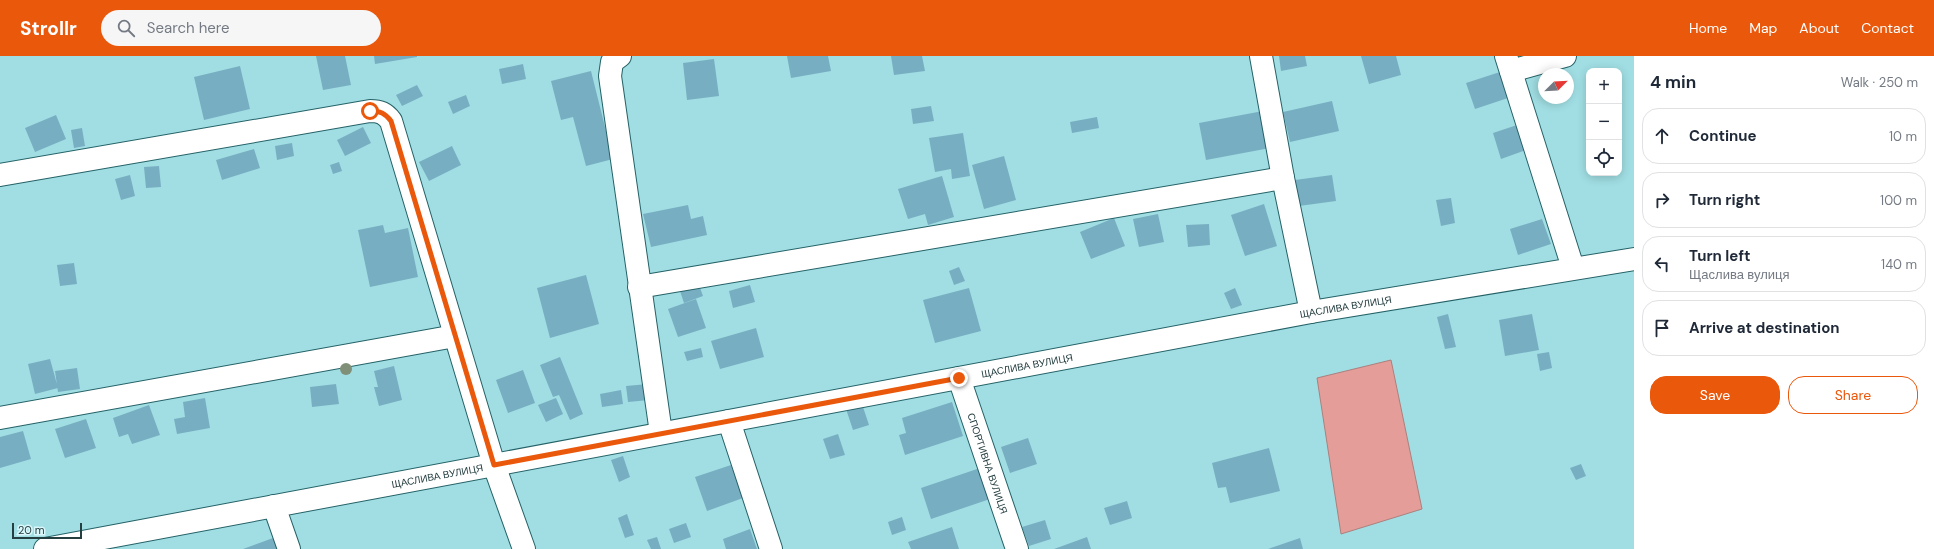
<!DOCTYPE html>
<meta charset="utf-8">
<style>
body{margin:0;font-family:"DM Sans",sans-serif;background:#f6f6f7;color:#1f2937}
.controls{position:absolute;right:12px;top:12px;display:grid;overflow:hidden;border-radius:8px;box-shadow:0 2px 10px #0003}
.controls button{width:36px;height:36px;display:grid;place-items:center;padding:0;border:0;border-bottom:1px solid #e0e1e3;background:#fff;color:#1f2937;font:20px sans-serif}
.compass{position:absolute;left:1538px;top:12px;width:36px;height:36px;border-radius:50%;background:#fff;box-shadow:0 2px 10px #0003;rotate:66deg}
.scale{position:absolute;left:12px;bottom:10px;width:70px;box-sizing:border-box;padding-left:4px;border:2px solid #253e40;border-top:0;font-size:11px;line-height:14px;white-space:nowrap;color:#253e40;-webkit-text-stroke:3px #daf8fb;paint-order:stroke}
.stop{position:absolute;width:12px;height:12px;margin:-9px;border:3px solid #ea580c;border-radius:50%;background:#fff}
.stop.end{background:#ea580c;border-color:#fff;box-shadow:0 1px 4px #0008}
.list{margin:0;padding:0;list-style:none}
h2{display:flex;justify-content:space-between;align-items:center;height:52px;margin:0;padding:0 16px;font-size:17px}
h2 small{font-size:13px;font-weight:400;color:#747a83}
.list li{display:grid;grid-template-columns:26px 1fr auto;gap:12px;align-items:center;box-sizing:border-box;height:56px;margin:0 8px 8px;padding:0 8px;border:1px solid #e0e1e3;border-radius:16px}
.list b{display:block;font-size:15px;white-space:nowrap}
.list p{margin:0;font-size:13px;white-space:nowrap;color:#747a83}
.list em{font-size:13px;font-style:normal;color:#747a83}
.actions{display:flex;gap:8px;padding:12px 16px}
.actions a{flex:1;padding:9px 0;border:1px solid #ea580c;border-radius:16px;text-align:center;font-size:14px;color:#ea580c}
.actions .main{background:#ea580c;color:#fff}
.icon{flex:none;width:22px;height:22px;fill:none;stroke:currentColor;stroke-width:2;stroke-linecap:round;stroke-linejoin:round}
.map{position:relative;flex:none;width:1634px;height:493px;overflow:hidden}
header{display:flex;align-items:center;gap:24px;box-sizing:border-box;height:56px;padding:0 20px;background:#ea580c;color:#fff}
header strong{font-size:19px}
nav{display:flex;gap:22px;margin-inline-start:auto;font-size:14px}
.search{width:280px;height:36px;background:#f6f6f7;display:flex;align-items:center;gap:10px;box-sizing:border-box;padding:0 14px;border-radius:22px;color:#747a83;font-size:15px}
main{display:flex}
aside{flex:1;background:#fff}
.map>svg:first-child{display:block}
</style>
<header>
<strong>Strollr</strong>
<div class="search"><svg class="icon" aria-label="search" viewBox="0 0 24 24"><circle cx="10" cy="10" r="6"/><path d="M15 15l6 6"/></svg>Search here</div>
<nav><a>Home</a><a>Map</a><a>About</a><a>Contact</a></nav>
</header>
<main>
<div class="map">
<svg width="1634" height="493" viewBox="0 0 1634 493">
<rect width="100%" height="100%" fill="#a0dee3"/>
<path fill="#e49d98" stroke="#ab807e" d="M1391,304L1422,453L1341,478L1317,322Z"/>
<path fill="#78aec2" d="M316,0H345L351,29L323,34Z
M374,0H417V1L375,8Z
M787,0H828L831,15L791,22Z
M891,0H922L925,15L894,19Z
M1279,0H1305L1307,10L1281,15Z
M1361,0H1396L1401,19L1369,28Z
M714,3L719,40L687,44L683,7Z
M523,8L526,23L502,28L499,13Z
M240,10L250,53L204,64L194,21Z
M591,15L613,103L586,110L573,61L561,64L551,25Z
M1503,15L1511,41L1475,53L1466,27Z
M417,29L423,40L402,50L396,39Z
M466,39L470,50L453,58L448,46Z
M1332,45L1339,75L1290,86L1283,56Z
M931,50L934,65L913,68L911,53Z
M1263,55L1270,92L1206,104L1199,67Z
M56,59L66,83L35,96L25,72Z
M1097,61L1099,72L1072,77L1070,66Z
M1517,69L1526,94L1501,103L1493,77Z
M363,71L371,87L345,100L337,84Z
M82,72L85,90L74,92L71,74Z
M963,77L970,120L952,123L951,113L935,116L929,82Z
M292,87L294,100L277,104L275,90Z
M452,90L461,109L429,125L419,106Z
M254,93L260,112L222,124L216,104Z
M1004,100L1016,144L984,153L972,109Z
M339,106L342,115L333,118L330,109Z
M159,110L161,131L146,132L144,111Z
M130,119L135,140L121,144L115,123Z
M1332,119L1336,145L1299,150L1295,124Z
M942,120L954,161L928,169L925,158L908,163L898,133Z
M1451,142L1455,167L1441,170L1436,144Z
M1264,148L1277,190L1245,200L1231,159Z
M688,149L691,163L703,160L707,179L651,191L643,158Z
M1158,158L1164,186L1139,191L1133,163Z
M1114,162L1125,190L1091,203L1080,176Z
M1542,163L1551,188L1518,199L1510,173Z
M1209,168L1210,189L1188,191L1186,169Z
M383,169L385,177L408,172L418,221L370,231L358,174Z
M74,207L77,228L60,230L57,209Z
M959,211L965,225L954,229L949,215Z
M586,219L599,268L550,282L537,232Z
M699,229L703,240L684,247L680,235Z
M750,229L755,246L733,252L729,235Z
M969,232L981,275L935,287L923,244Z
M1235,232L1242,249L1231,253L1224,237Z
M696,243L706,272L678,281L668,253Z
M1448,258L1456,291L1445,293L1437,261Z
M1532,258L1539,294L1505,300L1499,264Z
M756,272L764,301L720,313L711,285Z
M701,292L703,301L687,305L684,296Z
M1549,296L1552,312L1540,315L1537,298Z
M560,301L583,358L570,364L559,339L553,341L540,309Z
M50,303L58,332L35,338L28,308Z
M394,310L402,344L379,350L374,331H378L374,315Z
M77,312L80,333L58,336L55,315Z
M523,314L535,347L508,357L496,324Z
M336,328L339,348L312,351L310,331Z
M648,328L649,344L628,346L626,330Z
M621,334L623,348L602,351L600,338Z
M205,342L210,372L177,378L174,363L185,361L183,346Z
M556,342L563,358L546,366L538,349Z
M952,346L963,380L905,399L899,379L906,377L902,362Z
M862,348L869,369L853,374L846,353Z
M149,349L160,379L132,388L128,378L119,381L113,362Z
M86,363L96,392L65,402L55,373Z
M23,375L31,403L0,412V381Z
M838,378L845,399L830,403L823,383Z
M1028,382L1037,408L1010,417L1001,391Z
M1269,392L1280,435L1230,447L1226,431L1218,432L1212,407Z
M623,400L630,421L619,426L611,404Z
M1581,408L1586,420L1576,424L1570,412Z
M731,409L743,442L707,455L695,421Z
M980,412L990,443L931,463L921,432Z
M1127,445L1132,462L1110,469L1104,452Z
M627,458L634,479L625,482L618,462Z
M902,461L906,474L892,479L888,466Z
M1045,464L1051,483L1029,490L1022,471Z
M686,467L691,481L674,487L669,473Z
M952,471L959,493H911L908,486Z
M750,473L757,493H726L723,483Z
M657,481L661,493H651L647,484Z
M1087,481L1091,493H1054Z
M273,482L277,493H243Z
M1300,482L1303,493H1268Z"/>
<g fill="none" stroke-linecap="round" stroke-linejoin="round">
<g stroke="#246267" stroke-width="24">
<g id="minor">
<path d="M620,0L612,6L610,20L661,377"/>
<path d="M1261,0L1283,122L1311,256"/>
<path d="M1506,0L1573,212"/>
<path d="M1511,15L1565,0"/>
<path d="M0,119L370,55C380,55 385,57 391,65L494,409L524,493"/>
<path d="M639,231L1283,122"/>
<path id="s1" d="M959,322L1017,493"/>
<path d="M0,362L455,280"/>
<path d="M729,365L771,493"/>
<path d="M274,450L289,493"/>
<path id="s2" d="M45,493L1311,256L1634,203"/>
</g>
</g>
<use href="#minor" stroke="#fff" stroke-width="22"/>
</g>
<circle fill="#808f78" cx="346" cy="313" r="6"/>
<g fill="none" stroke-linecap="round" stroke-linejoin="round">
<path stroke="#ea580c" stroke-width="5" d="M370,55C380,55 385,57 391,65L494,409L959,322"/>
</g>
<g text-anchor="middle" stroke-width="3" stroke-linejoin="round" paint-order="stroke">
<g font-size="10" fill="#253e40" stroke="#daf8fb">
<text dy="4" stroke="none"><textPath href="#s2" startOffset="1323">ЩАСЛИВА ВУЛИЦЯ</textPath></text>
<text dy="4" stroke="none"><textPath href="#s2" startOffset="999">ЩАСЛИВА ВУЛИЦЯ</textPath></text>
<text dy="4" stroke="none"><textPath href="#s1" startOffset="90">СПОРТИВНА ВУЛИЦЯ</textPath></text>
<text dy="4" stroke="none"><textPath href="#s2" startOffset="399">ЩАСЛИВА ВУЛИЦЯ</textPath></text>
</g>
</g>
</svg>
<div class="controls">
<button>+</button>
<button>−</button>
<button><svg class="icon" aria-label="locate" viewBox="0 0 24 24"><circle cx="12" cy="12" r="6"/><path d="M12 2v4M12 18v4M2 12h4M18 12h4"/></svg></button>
</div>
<svg class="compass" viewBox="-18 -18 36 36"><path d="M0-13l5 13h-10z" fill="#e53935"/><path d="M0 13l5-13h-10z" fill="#747a83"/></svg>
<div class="scale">20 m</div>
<div class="stop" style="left:370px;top:55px"></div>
<div class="stop end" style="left:959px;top:322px"></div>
</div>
<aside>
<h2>4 min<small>Walk · 250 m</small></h2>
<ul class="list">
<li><svg class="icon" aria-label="ahead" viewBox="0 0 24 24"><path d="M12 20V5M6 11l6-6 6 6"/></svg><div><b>Continue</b></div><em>10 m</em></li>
<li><svg class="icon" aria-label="right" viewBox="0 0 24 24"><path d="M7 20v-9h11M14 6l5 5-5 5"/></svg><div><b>Turn right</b></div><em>100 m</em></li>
<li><svg class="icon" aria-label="left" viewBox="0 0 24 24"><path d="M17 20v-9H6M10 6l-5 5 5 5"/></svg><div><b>Turn left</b><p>Щаслива вулиця</p></div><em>140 m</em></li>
<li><svg class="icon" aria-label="arrive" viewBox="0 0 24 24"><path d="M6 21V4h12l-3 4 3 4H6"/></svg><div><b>Arrive at destination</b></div></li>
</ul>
<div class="actions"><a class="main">Save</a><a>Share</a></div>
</aside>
</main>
